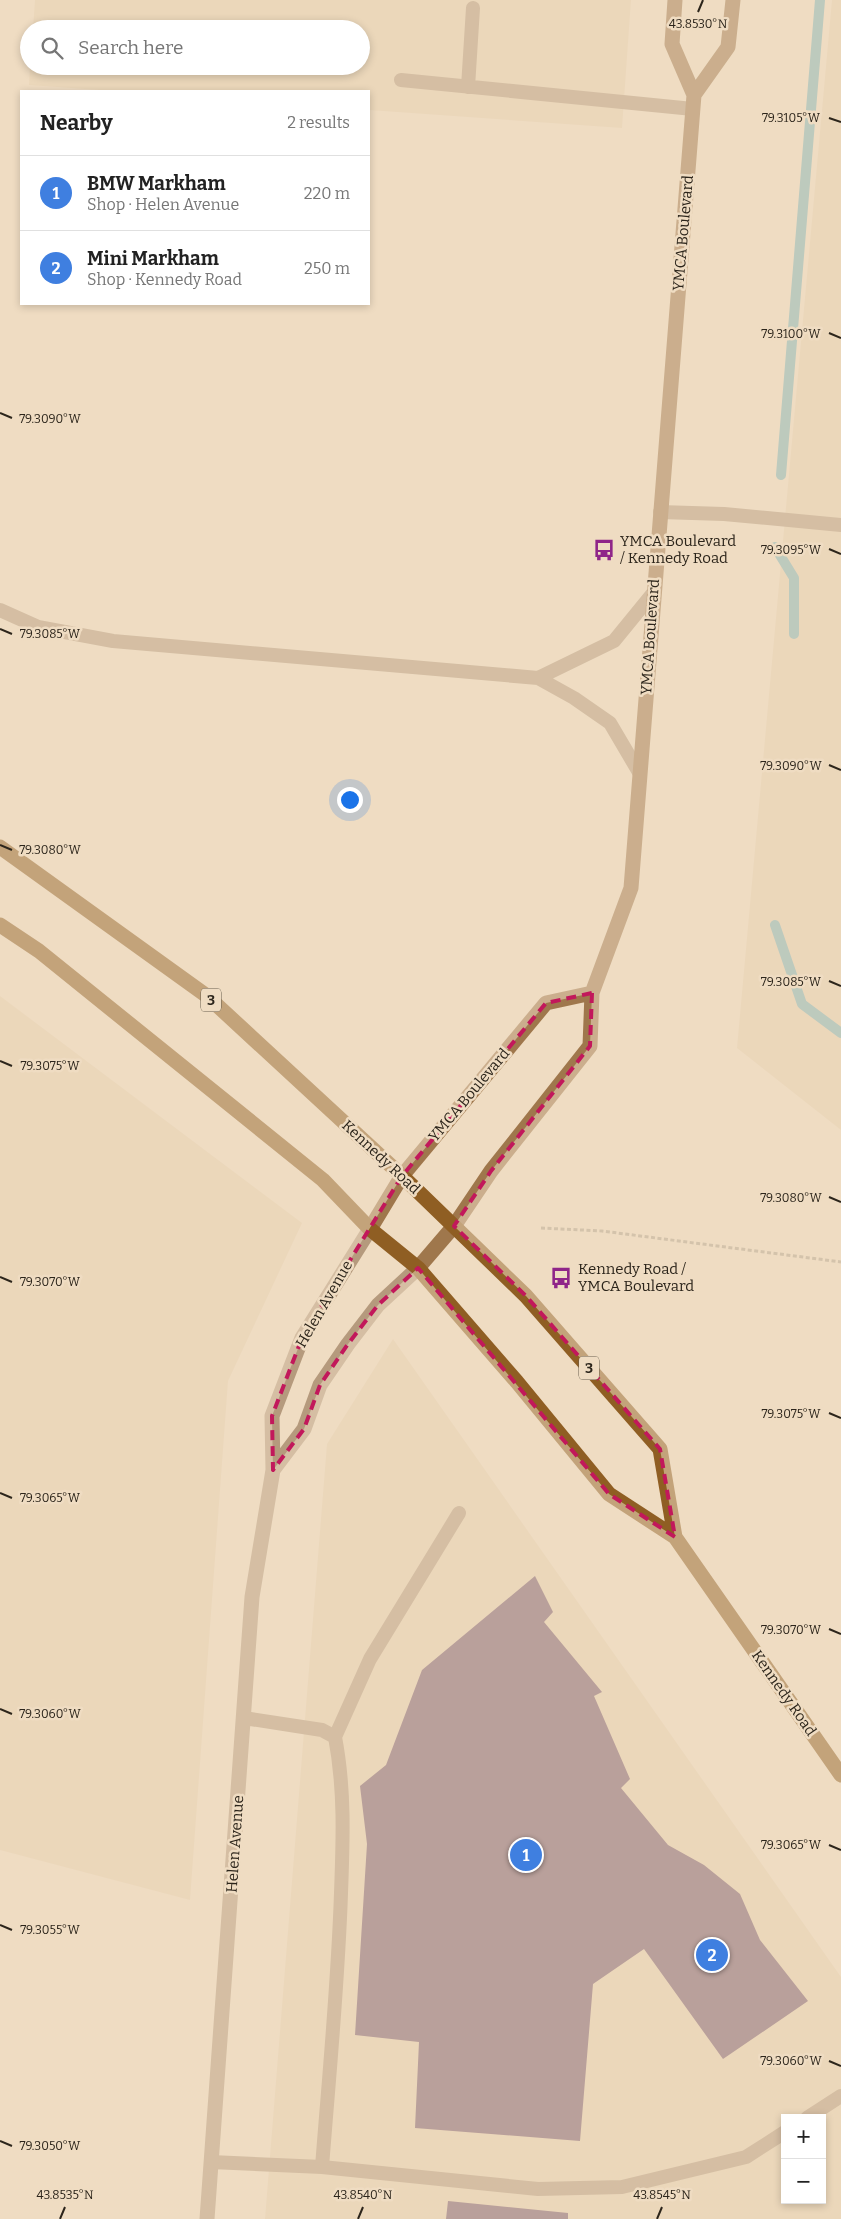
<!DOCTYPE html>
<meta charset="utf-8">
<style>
body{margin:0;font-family:Bitter,serif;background:#f6f6f6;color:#222}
.controls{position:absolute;right:15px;bottom:15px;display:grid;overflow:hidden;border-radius:0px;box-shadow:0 2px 8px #0003}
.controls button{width:45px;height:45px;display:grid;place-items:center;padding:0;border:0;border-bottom:1px solid #e0e0e0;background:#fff;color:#222;font:25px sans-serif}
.you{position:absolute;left:349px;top:799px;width:18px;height:18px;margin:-12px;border:4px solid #fff;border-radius:50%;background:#1a73e8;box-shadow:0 0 0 8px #1a73e833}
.badge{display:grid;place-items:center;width:32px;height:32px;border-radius:50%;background:#2563eb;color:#fff;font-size:16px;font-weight:700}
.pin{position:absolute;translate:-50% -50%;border:2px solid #fff;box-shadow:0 1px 5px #0006}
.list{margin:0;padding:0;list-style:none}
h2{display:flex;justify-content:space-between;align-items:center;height:65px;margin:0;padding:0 20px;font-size:21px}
h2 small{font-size:16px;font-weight:400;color:#767676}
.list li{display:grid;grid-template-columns:32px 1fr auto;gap:15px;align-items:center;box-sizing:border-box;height:75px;padding:0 20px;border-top:1px solid #e0e0e0}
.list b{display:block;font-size:19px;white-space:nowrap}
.list p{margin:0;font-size:16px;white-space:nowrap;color:#767676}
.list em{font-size:16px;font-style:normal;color:#767676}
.icon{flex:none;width:28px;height:28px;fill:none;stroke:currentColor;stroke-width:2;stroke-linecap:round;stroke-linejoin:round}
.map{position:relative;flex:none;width:841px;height:2219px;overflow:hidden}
.search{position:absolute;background:#fff;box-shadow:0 2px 8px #0003;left:20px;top:20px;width:350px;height:55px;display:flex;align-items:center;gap:12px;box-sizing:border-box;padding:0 18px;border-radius:28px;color:#767676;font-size:19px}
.panel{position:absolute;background:#fff;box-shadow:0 2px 8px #0003;left:20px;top:90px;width:350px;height:215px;border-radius:0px}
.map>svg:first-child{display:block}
</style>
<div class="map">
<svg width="841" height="2219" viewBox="0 0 841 2219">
<rect width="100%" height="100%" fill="#efdcc2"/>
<path fill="#e7d0b0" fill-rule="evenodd" d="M35,0H631L622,128L369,110V91H113L29,85L30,66H361V29H33Z
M832,0H841V1130L737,1048Z
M0,996L302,1223L228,1381L190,1900L0,1850Z
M393,1339L841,1977V2219H265L327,1444ZM785,2118H822V2200H785Z"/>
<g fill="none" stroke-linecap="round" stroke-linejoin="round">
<path stroke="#80b3b7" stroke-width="10" d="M781,475L820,0
M775,547L794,578V634
M775,925L802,1004L841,1033"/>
</g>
<path fill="#79576a" d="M535,1576L553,1612L544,1622L602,1692L594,1696L630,1779L621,1788L668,1845L704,1865L740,1894L760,1940L808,2001L723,2059L644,1949L593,1984L580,2141L415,2128L419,2042L355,2035L367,1844L360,1786L386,1765L422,1670Z
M448,2201L568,2213V2219H446Z"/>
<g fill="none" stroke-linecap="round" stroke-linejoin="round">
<path stroke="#b4a58f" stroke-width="3" stroke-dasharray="4 2.5" stroke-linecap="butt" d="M541,1228L602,1231L841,1262"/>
<path stroke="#b59a7d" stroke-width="14" d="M401,80L693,109
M468,87L473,8
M660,512L724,514L841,525
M0,610L38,627L113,641L538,678L574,698L610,723L640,774
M538,678L614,641L654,592
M335,1737L370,1659L459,1513
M807,2118L841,2096
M211,2162L322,2167C329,2076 338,1985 341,1893C343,1840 345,1789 335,1737L322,1730L244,1718
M322,2167L538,2189L622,2187L746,2157L785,2132"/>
<path stroke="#b59a7d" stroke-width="15" d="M273,1470L304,1429L320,1385L348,1344L378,1305L418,1268
M207,2219L252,1597L273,1470L272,1416L302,1338L370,1229"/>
<path stroke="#9f774c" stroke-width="15" d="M694,95L728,47L733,0
M370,1229L402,1176L546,1003L592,993
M418,1268L454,1226L491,1171L590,1046L592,993L631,888L694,95L672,44L675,0"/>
<path stroke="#8f5e23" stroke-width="15" d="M0,847L207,996L402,1176L526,1296L660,1449L675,1537
M0,925L39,951L323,1180L370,1229L418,1268L517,1382L609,1494L675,1537L841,1775"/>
</g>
<path d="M0 0H841V2219H0ZM592,993L590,1046L491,1171L454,1226L526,1296L660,1449L675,1537L609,1494L418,1268L378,1305L348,1344L320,1385L304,1429L273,1470L272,1416L302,1338L402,1176L546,1003Z" fill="#efdcc2" fill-opacity=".55" fill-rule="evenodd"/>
<path fill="none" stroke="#c2185b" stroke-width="4" stroke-dasharray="10 6" stroke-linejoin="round" d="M592,993L590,1046L491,1171L454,1226L526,1296L660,1449L675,1537L609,1494L418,1268L378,1305L348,1344L320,1385L304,1429L273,1470L272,1416L302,1338L402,1176L546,1003Z"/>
<path fill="none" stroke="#2c251b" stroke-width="2" d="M698,12L703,0M829,118L841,122M829,333L841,338M0,413L12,418M829,549L841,554M0,629L12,634M829,765L841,770M0,845L12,850M829,981L841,986M0,1061L12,1066M829,1197L841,1202M0,1277L12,1282M829,1413L841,1418M0,1493L12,1498M829,1629L841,1634M0,1709L12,1714M829,1845L841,1850M0,1925L12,1930M829,2061L841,2066M0,2141L12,2146M60,2219L65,2207M358,2219L363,2207M657,2219L662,2207"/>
<defs>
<g id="bus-bare" transform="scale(1.725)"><path d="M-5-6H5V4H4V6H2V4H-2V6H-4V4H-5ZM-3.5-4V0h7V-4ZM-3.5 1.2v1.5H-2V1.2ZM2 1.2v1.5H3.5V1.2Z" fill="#8f2589" stroke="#efdcc2" stroke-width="2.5" paint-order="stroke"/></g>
</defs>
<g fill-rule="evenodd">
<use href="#bus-bare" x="604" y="550"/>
<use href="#bus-bare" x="561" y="1278"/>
</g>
<g text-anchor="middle" stroke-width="5" stroke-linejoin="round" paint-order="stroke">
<g fill="#efdcc2" stroke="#665c4d" stroke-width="1">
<rect x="201" y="988.5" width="20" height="23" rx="4"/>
<rect x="579" y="1356.5" width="20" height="23" rx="4"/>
</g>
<g font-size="14" font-weight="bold" fill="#2c251b">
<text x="211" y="1005">3</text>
<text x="589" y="1373">3</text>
</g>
<g font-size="15" fill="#2c251b" stroke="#efdcc2">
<text transform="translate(683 233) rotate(-85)" y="5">YMCA Boulevard</text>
<text transform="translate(650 637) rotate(-86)" y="5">YMCA Boulevard</text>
<text transform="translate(469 1095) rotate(-50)" y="5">YMCA Boulevard</text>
<text transform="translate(381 1157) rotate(43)" y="5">Kennedy Road</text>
<text transform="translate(324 1304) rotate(-60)" y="5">Helen Avenue</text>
<text transform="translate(784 1693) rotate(55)" y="5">Kennedy Road</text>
<text transform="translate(235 1844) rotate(-86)" y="5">Helen Avenue</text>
</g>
<g font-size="15" fill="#2c251b" stroke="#efdcc2" text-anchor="start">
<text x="620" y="546">YMCA Boulevard<tspan x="620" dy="17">/ Kennedy Road</tspan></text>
<text x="578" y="1274">Kennedy Road /<tspan x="578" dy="17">YMCA Boulevard</tspan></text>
</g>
</g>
<g font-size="12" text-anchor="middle" fill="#2c251b" stroke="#efdcc2" stroke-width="5" stroke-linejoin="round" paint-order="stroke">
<text x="698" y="28">43.8530°N</text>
<text x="791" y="122">79.3105°W</text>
<text x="791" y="338">79.3100°W</text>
<text x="50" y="423">79.3090°W</text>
<text x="791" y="554">79.3095°W</text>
<text x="50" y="638">79.3085°W</text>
<text x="791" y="770">79.3090°W</text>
<text x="50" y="854">79.3080°W</text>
<text x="791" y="986">79.3085°W</text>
<text x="50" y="1070">79.3075°W</text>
<text x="791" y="1202">79.3080°W</text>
<text x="50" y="1286">79.3070°W</text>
<text x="791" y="1418">79.3075°W</text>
<text x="50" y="1502">79.3065°W</text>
<text x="791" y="1634">79.3070°W</text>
<text x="50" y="1718">79.3060°W</text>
<text x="791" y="1849">79.3065°W</text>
<text x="50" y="1934">79.3055°W</text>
<text x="791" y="2065">79.3060°W</text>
<text x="50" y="2150">79.3050°W</text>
<text x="65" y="2199">43.8535°N</text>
<text x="363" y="2199">43.8540°N</text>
<text x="662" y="2199">43.8545°N</text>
</g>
</svg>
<div class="controls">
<button>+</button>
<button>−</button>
</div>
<div class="you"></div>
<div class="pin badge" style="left:526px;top:1855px;background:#3f7fe0">1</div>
<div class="pin badge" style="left:712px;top:1955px;background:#3f7fe0">2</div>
<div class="search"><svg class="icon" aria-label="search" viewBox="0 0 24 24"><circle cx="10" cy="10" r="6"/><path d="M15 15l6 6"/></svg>Search here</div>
<section class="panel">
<h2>Nearby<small>2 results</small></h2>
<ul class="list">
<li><span class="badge" style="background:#3f7fe0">1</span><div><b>BMW Markham</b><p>Shop · Helen Avenue</p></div><em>220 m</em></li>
<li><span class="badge" style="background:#3f7fe0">2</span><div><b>Mini Markham</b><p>Shop · Kennedy Road</p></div><em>250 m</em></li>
</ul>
</section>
</div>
